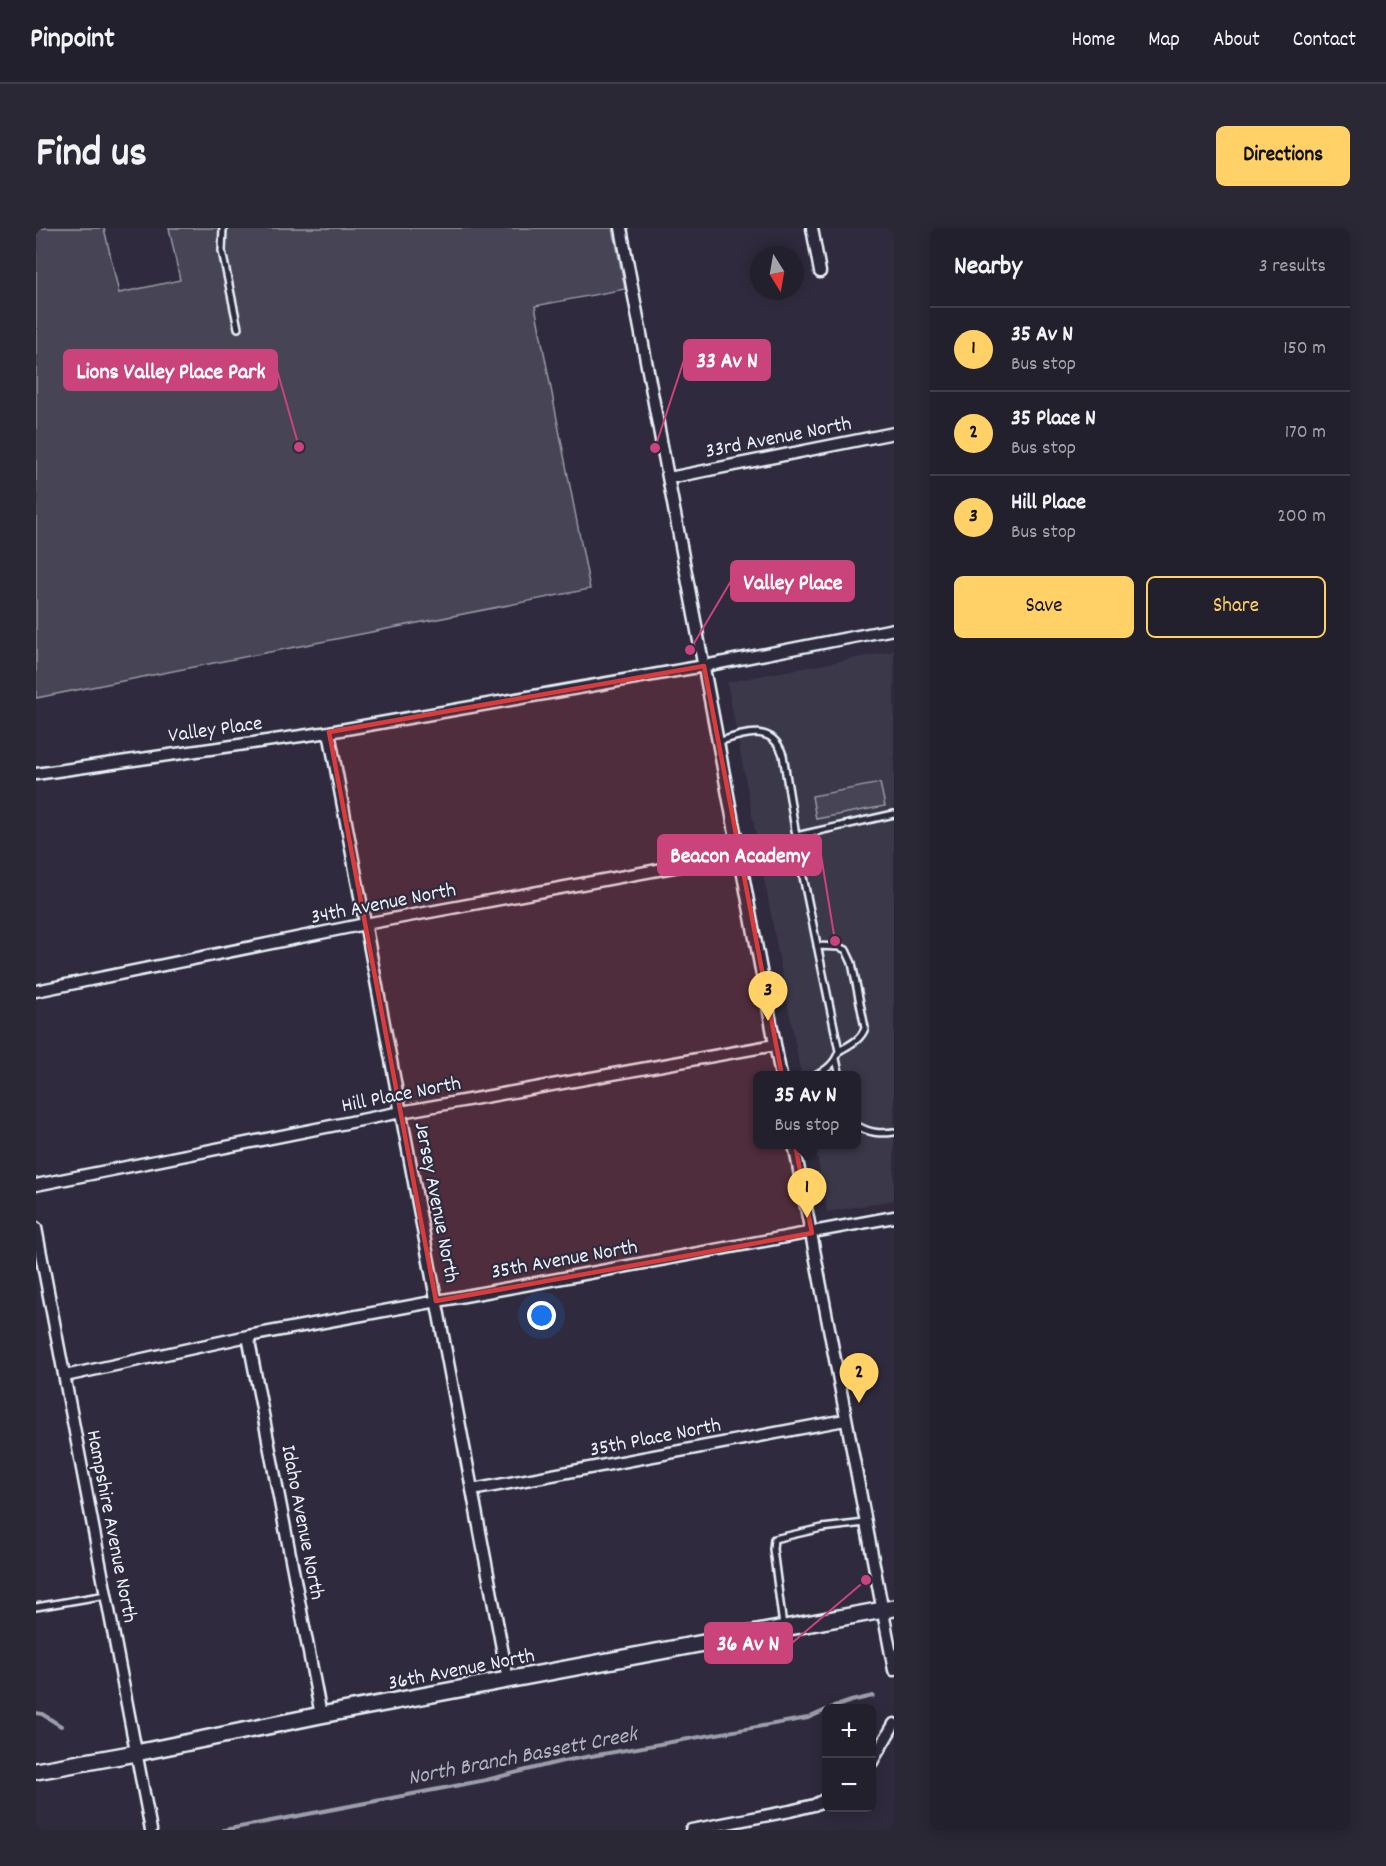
<!DOCTYPE html>
<meta charset="utf-8">
<style>
body{margin:0;font-family:Dekko,sans-serif;background:#2b2836;color:#f1f3f6}
.controls{position:absolute;right:18px;bottom:18px;display:grid;overflow:hidden;border-radius:9px;box-shadow:0 3px 15px #0003}
.controls button{width:54px;height:54px;display:grid;place-items:center;padding:0;border:0;border-bottom:2px solid #403e4a;background:#23202e;color:#f1f3f6;font:30px sans-serif}
.compass{position:absolute;left:714px;top:18px;width:54px;height:54px;border-radius:50%;background:#23202e;box-shadow:0 3px 15px #0003;rotate:169deg}
.you{position:absolute;left:506px;top:1088px;width:21px;height:21px;margin:-15px;border:4px solid #fff;border-radius:50%;background:#1a73e8;box-shadow:0 0 0 9px #1a73e833}
.badge{display:grid;place-items:center;width:39px;height:39px;border-radius:50%;background:#ffd166;color:#111;font-size:20px;font-weight:700}
.pin{position:absolute;translate:-50% -50px;filter:drop-shadow(0 2px 3px #0008)}
.pin::after{content:'';position:absolute;top:32px;width:21px;height:18px;background:inherit;clip-path:polygon(0 0,100% 0,50% 100%)}
.popup{position:absolute;left:717px;top:843px;width:108px;height:78px;box-sizing:border-box;display:grid;place-content:center;border-radius:9px;background:#23202e;filter:drop-shadow(0 2px 4px #0005);font-size:20px;white-space:nowrap;color:#a3a3aa}
.popup b{font-size:22px;color:#f1f3f6}
.popup::after{content:'';position:absolute;left:50%;top:100%;margin-left:-12px;border:12px solid transparent;border-top-color:#23202e}
.list{margin:0;padding:0;list-style:none}
h2{display:flex;justify-content:space-between;align-items:center;height:78px;margin:0;padding:0 24px;font-size:26px}
h2 small{font-size:20px;font-weight:400;color:#a3a3aa}
.list li{display:grid;grid-template-columns:39px 1fr auto;gap:18px;align-items:center;box-sizing:border-box;height:84px;padding:0 24px;border-top:2px solid #403e4a}
.list b{display:block;font-size:22px;white-space:nowrap}
.list p{margin:0;font-size:20px;white-space:nowrap;color:#a3a3aa}
.list em{font-size:20px;font-style:normal;color:#a3a3aa}
.actions{display:flex;gap:12px;padding:18px 24px}
.actions a{flex:1;padding:14px 0;border:2px solid #ffd166;border-radius:9px;text-align:center;font-size:21px;color:#ffd166}
.actions .main{background:#ffd166;color:#111}
.map{position:relative;flex:none;width:858px;height:1602px;overflow:hidden;border-radius:9px}
header{display:flex;align-items:center;gap:36px;box-sizing:border-box;height:84px;padding:0 30px;background:#23202e;border-bottom:2px solid #403e4a}
header strong{font-size:28px}
nav{display:flex;gap:33px;margin-inline-start:auto;font-size:21px}
.intro{display:flex;align-items:center;justify-content:space-between;box-sizing:border-box;height:144px;padding:0 36px}
h1{margin:0;font-size:42px}
.button{padding:15px 27px;border-radius:9px;background:#ffd166;color:#111;font-size:21px;font-weight:700}
main{display:flex;gap:36px;padding:0 36px}
aside{flex:1;background:#23202e;border-radius:9px;box-shadow:0 3px 15px #0003}
.map>svg:first-child{display:block}
</style>
<header>
<strong>Pinpoint</strong>
<nav><a>Home</a><a>Map</a><a>About</a><a>Contact</a></nav>
</header>
<div class="intro"><h1>Find us</h1><a class="button">Directions</a></div>
<main>
<div class="map">
<svg width="858" height="1602" viewBox="0 0 858 1602">
<rect width="100%" height="100%" fill="#2f2a3d"/>
<filter id="ink" filterUnits="userSpaceOnUse"><feTurbulence type="fractalNoise" baseFrequency=".0167" numOctaves="2"/><feDisplacementMap in="SourceGraphic" scale="12" xChannelSelector="R" yChannelSelector="G"/><feConvolveMatrix kernelMatrix="1 2 1 2 8 2 1 2 1" color-interpolation-filters="sRGB"/></filter>
<g filter="url(#ink)">
<path fill="#3b3749" d="M858,423V972L791,984L779,917L820,916V848L765,847L691,454Z"/>
<path fill="#464455" stroke="#979aa6" stroke-width="1.5" d="M0,0H68L83,65L144,52L133,0H577L589,61L499,78L554,361L0,470Z
M844,555L849,578L780,591L776,568Z"/>
<g fill="none" stroke-linecap="round" stroke-linejoin="round">
<path stroke="#9c9fab" stroke-width="4" d="M795,1480L815,1473L837,1468
M0,1485L6,1486L25,1498
M188,1602L450,1552L527,1533L772,1490L790,1482"/>
<g stroke="#e8f1f8" stroke-width="10">
<path id="lane" d="M187,0L186,23L202,100
M682,514C707,506 736,494 747,527L765,639L803,823C799,836 790,842 779,848
M760,608L858,586
M781,718L804,719L810,722L816,735L829,800C825,812 813,817 803,823
M800,831L804,848
M820,897C833,905 844,906 858,904
M0,1379L70,1367
M747,1398L737,1321L738,1311L786,1300L829,1295"/>
</g>
<g stroke="#e8f1f8" stroke-width="15">
<path id="street" d="M585,0L745,848
M776,0L784,44
M633,250L858,205
M293,504L472,1452
M0,546L293,504L668,438L858,401
M0,763L329,696L703,627
M758,916L858,1442
M0,957L365,884L739,817
M0,1000L115,1602
M212,1108L285,1487
M29,1148L212,1108L858,989
M436,1262L809,1192
M836,1534L858,1496
M655,1602L754,1583L778,1577L790,1571"/>
</g>
<g stroke="#e8f1f8" stroke-width="20">
<path id="secondary" d="M0,1543L100,1525L285,1487L748,1400L858,1380"/>
</g>
<use href="#lane" stroke="#2f2a3d" stroke-width="5"/>
<use href="#street" stroke="#2f2a3d" stroke-width="10"/>
<use href="#secondary" stroke="#2f2a3d" stroke-width="15"/>
</g>
</g>
<path fill="#d83c3d" fill-opacity="0.2" stroke="#d83c3d" stroke-width="4.5" stroke-linejoin="round" d="M668,438L776,1005L400,1073L293,504Z"/>
<g text-anchor="middle" stroke-width="4.5" stroke-linejoin="round" paint-order="stroke">
<g font-size="21" fill="#e8f1f8" stroke="#2f2a3d">
<text transform="translate(742 208) rotate(-11)" y="7">33rd Avenue North</text>
<text transform="translate(179 500) rotate(-8)" y="7">Valley Place</text>
<text transform="translate(347 674) rotate(-11)" y="7">34th Avenue North</text>
<text transform="translate(365 865) rotate(-11)" y="7">Hill Place North</text>
<text transform="translate(402 974) rotate(79)" y="7">Jersey Avenue North</text>
<text transform="translate(528 1030) rotate(-10)" y="7">35th Avenue North</text>
<text transform="translate(619 1208) rotate(-11)" y="7">35th Place North</text>
<text transform="translate(268 1294) rotate(79)" y="7">Idaho Avenue North</text>
<text transform="translate(77 1298) rotate(79)" y="7">Hampshire Avenue North</text>
<text transform="translate(425 1440) rotate(-11)" y="7">36th Avenue North</text>
</g>
<g font-size="22" font-style="italic" fill="#afb4be" stroke="#2f2a3d">
<text transform="translate(486 1526) rotate(-11)" y="8">North Branch Bassett Creek</text>
</g>
</g>
<path fill="none" stroke="#ca437a" stroke-width="2" d="M619 220L648 132M263 219L241 142M654 422L695 353M799 713L785 627M830 1352L756 1415"/>
<g fill="#ca437a" stroke="#2f2a3d" stroke-width="2">
<circle cx="619" cy="220" r="6"/>
<circle cx="263" cy="219" r="6"/>
<circle cx="654" cy="422" r="6"/>
<circle cx="799" cy="713" r="6"/>
<circle cx="830" cy="1352" r="6"/>
</g>
<g fill="#ca437a" stroke="#ca437a" stroke-width="2">
<rect x="648" y="112" width="86" height="40" rx="6"/>
<rect x="28" y="122" width="213" height="40" rx="6"/>
<rect x="695" y="333" width="123" height="40" rx="6"/>
<rect x="622" y="607" width="163" height="40" rx="6"/>
<rect x="669" y="1395" width="87" height="40" rx="6"/>
</g>
<g font-size="22" text-anchor="middle" font-weight="bold" fill="#fff">
<text x="691" y="139">33 Av N</text>
<text x="135" y="150">Lions Valley Place Park</text>
<text x="757" y="361">Valley Place</text>
<text x="704" y="634">Beacon Academy</text>
<text x="712" y="1422">36 Av N</text>
</g>
</svg>
<div class="controls">
<button>+</button>
<button>−</button>
</div>
<svg class="compass" viewBox="-18 -18 36 36"><path d="M0-13l5 13h-10z" fill="#e53935"/><path d="M0 13l5-13h-10z" fill="#a3a3aa"/></svg>
<div class="you"></div>
<div class="pin badge" style="left:771px;top:990px">1</div>
<div class="popup"><b>35 Av N</b>Bus stop</div>
<div class="pin badge" style="left:823px;top:1175px">2</div>
<div class="pin badge" style="left:732px;top:793px">3</div>
</div>
<aside>
<h2>Nearby<small>3 results</small></h2>
<ul class="list">
<li><span class="badge">1</span><div><b>35 Av N</b><p>Bus stop</p></div><em>150 m</em></li>
<li><span class="badge">2</span><div><b>35 Place N</b><p>Bus stop</p></div><em>170 m</em></li>
<li><span class="badge">3</span><div><b>Hill Place</b><p>Bus stop</p></div><em>200 m</em></li>
</ul>
<div class="actions"><a class="main">Save</a><a>Share</a></div>
</aside>
</main>
